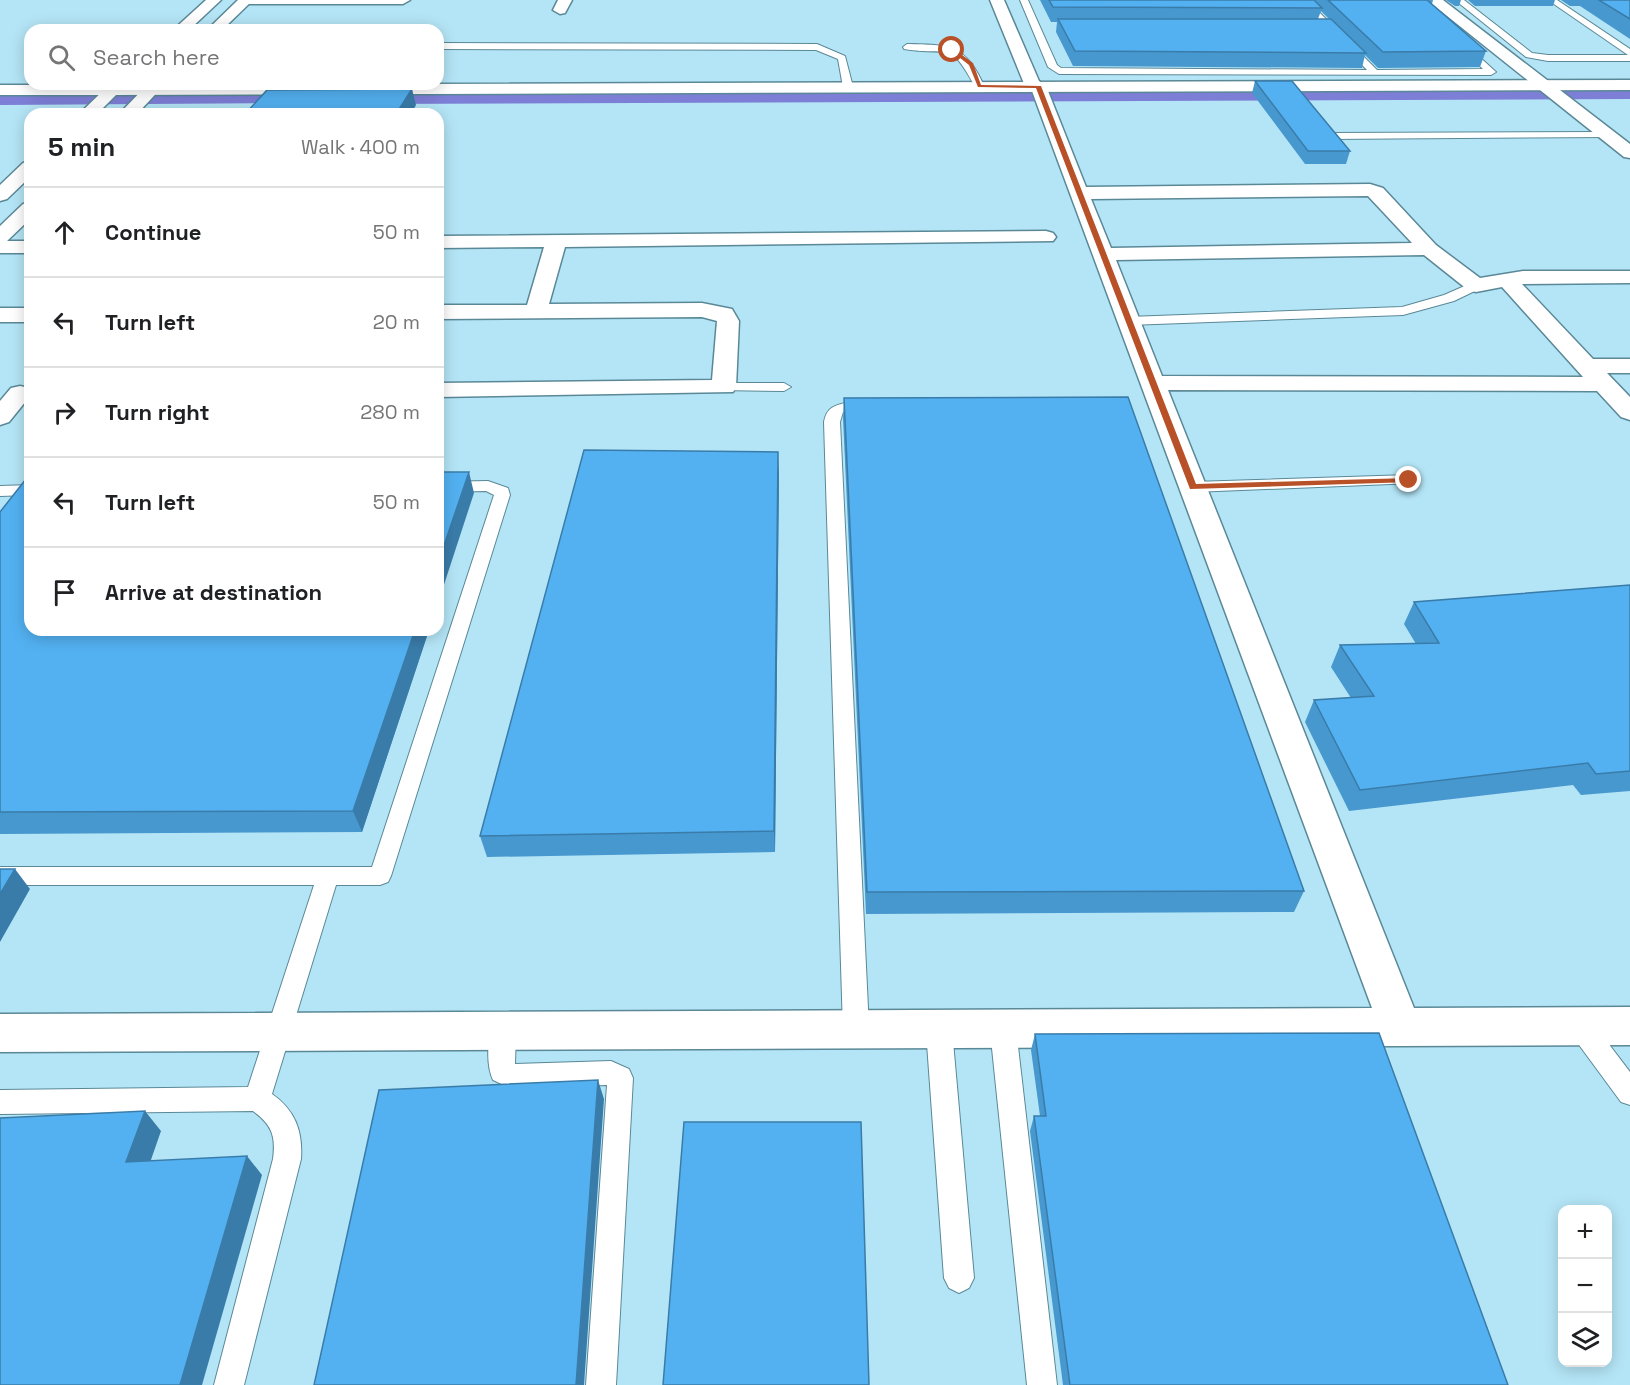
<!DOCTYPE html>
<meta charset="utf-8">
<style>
body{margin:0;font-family:"Space Grotesk",sans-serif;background:#f2f2f2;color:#202124}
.controls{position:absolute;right:18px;bottom:18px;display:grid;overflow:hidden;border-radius:12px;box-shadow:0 3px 15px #0003}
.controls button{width:54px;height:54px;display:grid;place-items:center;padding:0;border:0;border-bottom:2px solid #e0e0e0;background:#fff;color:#202124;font:30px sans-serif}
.stop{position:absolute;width:18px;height:18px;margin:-14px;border:4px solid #b85127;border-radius:50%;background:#fff}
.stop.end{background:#b85127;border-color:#fff;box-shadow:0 2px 6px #0008}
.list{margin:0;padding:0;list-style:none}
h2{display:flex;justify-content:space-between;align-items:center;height:78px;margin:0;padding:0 24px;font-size:26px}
h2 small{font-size:20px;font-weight:400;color:#757577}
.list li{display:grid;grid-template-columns:39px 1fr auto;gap:18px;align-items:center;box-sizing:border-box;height:90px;padding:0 24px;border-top:2px solid #e0e0e0}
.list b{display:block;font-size:22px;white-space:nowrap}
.list em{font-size:20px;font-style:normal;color:#757577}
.icon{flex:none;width:33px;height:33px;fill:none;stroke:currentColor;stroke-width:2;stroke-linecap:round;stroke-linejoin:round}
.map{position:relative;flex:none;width:1630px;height:1385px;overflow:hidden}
.search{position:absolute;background:#fff;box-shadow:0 3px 15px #0003;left:24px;top:24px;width:420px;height:66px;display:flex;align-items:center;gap:15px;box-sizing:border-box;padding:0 21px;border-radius:18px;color:#757577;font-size:22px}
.panel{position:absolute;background:#fff;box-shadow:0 3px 15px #0003;left:24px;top:108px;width:420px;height:528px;border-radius:18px}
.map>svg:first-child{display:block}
</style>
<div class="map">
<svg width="1630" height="1385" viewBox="0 0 1630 1385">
<rect width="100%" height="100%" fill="#b4e5f6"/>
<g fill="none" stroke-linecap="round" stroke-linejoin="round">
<path fill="#7d7ed5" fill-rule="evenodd" d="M1630,89V99L367,104L358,99L367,94Z
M304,94L310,95L313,99L310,103L0,105V95Z"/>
<g stroke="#5a8897" stroke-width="2">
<path id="service" d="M1020,0H1028L1057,65L1061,68L1367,70L1298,0H1307L1377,70L1483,69L1460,47V43L1463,42L1496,72L1491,75L1059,74L1048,67Z
M1455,0H1464L1532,53L1548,55H1628L1548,0H1557L1630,49V61H1548L1526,57Z
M438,43L817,44L845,56L853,87L848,90L843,87L838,59L816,50L438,49Z
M907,44C949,45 966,44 984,86L976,88C948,38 953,57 904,49L903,47Z
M1607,132L1612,135L1611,137L1329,139L1324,136L1329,133Z
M1476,281L1481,282V288L1454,301L1403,315L1128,325L1121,321L1128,317L1402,307L1444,295Z
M724,383H784L791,387L784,391L719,390L717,387L719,384Z
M850,402H870L877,406L870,410L843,412L840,422L869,1029L865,1037L856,1040L847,1037L843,1029L824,422C827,406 836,405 850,402Z
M1409,475L1415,477L1417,480L1415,483L1193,492L1185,487L1193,482Z
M488,481L508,488L510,495L391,876L388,882L380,885H336L272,1094C295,1110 303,1131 301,1159L244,1385H214L273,1159C276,1136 272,1125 253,1111L0,1114V1090L248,1087L314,885H0V867H372L494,495L486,491L438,492V482Z
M30,485V495L0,496V486Z
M1580,1015L1589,1018L1630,1072V1105L1621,1102L1571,1034L1568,1026L1571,1018Z
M1003,1018L1012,1021L1016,1029L1057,1385H1027L990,1029L994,1021Z
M939,1019L948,1022L952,1030L974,1278L969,1288L959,1293L949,1288L944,1278L926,1030L930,1022Z
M503,1020L512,1023L516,1031L515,1064L611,1061L629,1069L633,1078L616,1385H586L607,1085L510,1088L493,1080C486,1065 487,1038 494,1023Z"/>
</g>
<g stroke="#5a8897" stroke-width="3">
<path id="minor" d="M238,0H410L403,4H245Z
M558,0H572L565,13L560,14L553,10Z
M990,0H1004L1039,81L1046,86L1086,187L1370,184L1383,188L1436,245L1480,278L1523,271H1630V283L1522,284L1593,359H1630V373H1607L1630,397V420L1621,417L1597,391L1168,390L1414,1008L1630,1007V1045L0,1052V1014L1372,1008L1032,91L1025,86ZM1368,196L1412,243L1111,248L1091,199ZM1424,255L1468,290L1476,292L1502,287L1583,377L1162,376L1116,260Z
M1427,0H1443L1630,144V158L1624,157Z
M0,85H113L121,90L113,95H0Z
M1046,231L1053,233L1056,237L1053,241L565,247L549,304L702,303L732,309L739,321L736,387L733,392L438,397V383L712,380L717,321L702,317L438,319V305H527L544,247L438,248V236Z
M0,241H30V253H0Z
M0,308H30V322H0Z
M20,386L29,388L30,396L9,422L0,425V401L11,388Z"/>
</g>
<g stroke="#5a8897" stroke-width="3">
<path id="tertiary" d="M1630,80V90L113,95L105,90L113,85Z"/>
</g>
<g stroke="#5a8897" stroke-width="3">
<path id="primary" d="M206,0H221L189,30H173Z
M238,0H253L222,30H207Z
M110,84H127L97,114H79Z
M148,84H165L137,114H119Z
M30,161V177L7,199L0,201V185L23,163Z
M30,202V219L7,241L0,243V226L23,204Z"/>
</g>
<use href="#service" fill="#fff" fill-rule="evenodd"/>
<use href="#minor" fill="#fff" fill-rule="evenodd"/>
<use href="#tertiary" fill="#fff" fill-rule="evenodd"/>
<use href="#primary" fill="#fff" fill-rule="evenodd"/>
</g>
<path fill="#4798cf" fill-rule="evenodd" d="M1040,0H1433L1432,4L1486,51L1480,67L1378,68L1365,55L1362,68L1073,66L1056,32L1057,22H1051ZM1321,11L1329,19H1318Z
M1446,0H1461L1459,6H1455Z
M1468,0H1555L1553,6H1475Z
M1561,0H1630V39L1580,6H1570Z
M1255,81L1350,151L1346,164H1305L1252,93Z
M844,398L1304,891L1294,912L866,914L843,418Z
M779,473L775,852L487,857L480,836Z
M0,512L429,630L362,832L0,834Z
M1630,585V791L1581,795L1573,785L1349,811L1305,722L1314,700L1351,698L1331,667L1340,645L1416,644L1404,624L1414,602Z
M1035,1034L1508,1385H1063L1030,1131L1034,1116H1040L1031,1050Z"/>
<path fill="#3a7ca9" d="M412,89L416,105L411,114H396Z
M778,452L779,473L775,852L774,831Z
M469,472L474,493L438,603V563Z
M415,630H429L362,832L353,811Z
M15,869L30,889L0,942V894Z
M598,1080L604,1099L584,1385H576Z
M145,1111L161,1131L144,1180L126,1162Z
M247,1156L262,1175L202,1385H180Z"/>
<path fill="#53b1f1" stroke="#3a7ca9" stroke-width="1.5" d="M1049,0H1314L1322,8L1053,7Z
M1328,0H1427L1486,51L1383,52Z
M1599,0H1630V19Z
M1058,19H1331L1366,53L1075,51Z
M1255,81H1292L1350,151H1308Z
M412,89L396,114H245L267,90Z
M1128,397L1304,891L867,892L844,398Z
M584,450L778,452L774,831L480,836Z
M438,472H469L438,563Z
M30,474V630H415L353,811L0,812V512Z
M1630,585V771L1596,774L1588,763L1360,790L1314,700L1374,696L1340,645L1439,643L1414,602Z
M0,869H15L0,894Z
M1379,1033L1508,1385H1070L1034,1116H1046L1035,1034Z
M598,1080L576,1385H314L379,1090Z
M145,1111L126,1162L247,1156L180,1385H0V1118Z
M684,1122H861L869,1385H663Z"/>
<path fill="#b85127" d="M954,49L973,63L981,85L1041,86L1196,484L1409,478L1412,482L1190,489L1036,88L978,87L969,65L950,50Z"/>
</svg>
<div class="controls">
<button>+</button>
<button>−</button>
<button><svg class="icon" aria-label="layers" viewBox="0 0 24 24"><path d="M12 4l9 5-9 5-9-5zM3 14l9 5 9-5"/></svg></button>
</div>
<div class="stop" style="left:952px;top:50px"></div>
<div class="stop end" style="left:1409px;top:480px"></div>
<div class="search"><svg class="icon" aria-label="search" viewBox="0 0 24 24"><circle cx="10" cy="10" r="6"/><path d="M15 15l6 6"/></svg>Search here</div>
<section class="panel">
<h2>5 min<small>Walk · 400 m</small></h2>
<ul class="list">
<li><svg class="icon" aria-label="ahead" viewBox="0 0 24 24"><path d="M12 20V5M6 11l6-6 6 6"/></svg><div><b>Continue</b></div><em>50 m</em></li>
<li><svg class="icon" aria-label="left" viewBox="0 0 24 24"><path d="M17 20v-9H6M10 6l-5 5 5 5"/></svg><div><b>Turn left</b></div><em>20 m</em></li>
<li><svg class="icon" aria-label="right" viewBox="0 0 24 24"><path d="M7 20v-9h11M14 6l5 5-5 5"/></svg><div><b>Turn right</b></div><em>280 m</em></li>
<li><svg class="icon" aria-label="left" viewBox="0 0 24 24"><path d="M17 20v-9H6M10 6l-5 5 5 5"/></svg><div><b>Turn left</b></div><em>50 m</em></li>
<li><svg class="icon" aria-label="arrive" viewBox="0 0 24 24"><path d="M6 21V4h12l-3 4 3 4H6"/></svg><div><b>Arrive at destination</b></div></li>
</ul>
</section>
</div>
